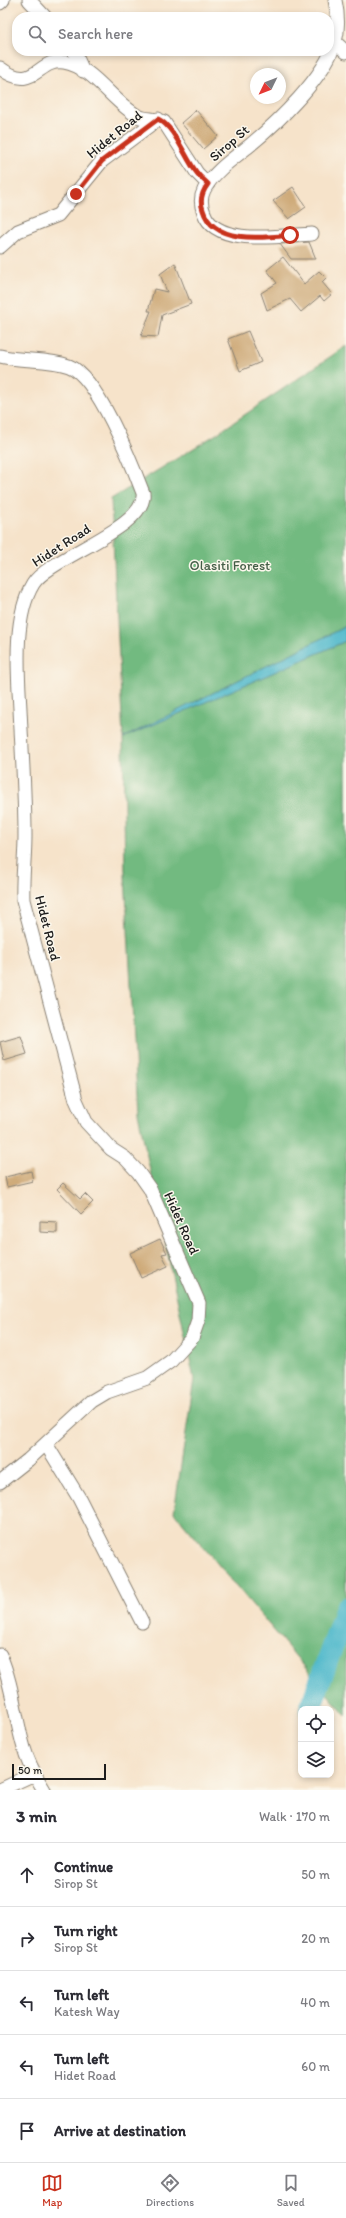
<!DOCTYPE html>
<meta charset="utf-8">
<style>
body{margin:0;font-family:Itim,sans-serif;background:#f2f2f3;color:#2b2b33}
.controls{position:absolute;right:12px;bottom:12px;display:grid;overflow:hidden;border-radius:8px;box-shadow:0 2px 6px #0003}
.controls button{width:36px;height:36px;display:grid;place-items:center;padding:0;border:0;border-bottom:1px solid #e1e1e2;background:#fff;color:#2b2b33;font:20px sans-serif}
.compass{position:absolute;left:250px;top:68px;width:36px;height:36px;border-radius:50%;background:#fff;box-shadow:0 2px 6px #0003;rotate:227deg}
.scale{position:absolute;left:12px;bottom:10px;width:94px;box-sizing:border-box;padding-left:4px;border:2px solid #1c1c1c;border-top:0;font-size:11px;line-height:14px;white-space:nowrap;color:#1c1c1c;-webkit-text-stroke:3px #fbf7ec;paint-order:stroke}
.stop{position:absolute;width:12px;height:12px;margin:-9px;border:3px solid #c8321e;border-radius:50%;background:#fff}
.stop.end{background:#c8321e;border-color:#fff;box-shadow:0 1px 4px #0008}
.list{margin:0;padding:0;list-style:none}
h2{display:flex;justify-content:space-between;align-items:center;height:52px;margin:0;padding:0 16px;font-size:17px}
h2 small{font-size:13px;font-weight:400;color:#7c7c81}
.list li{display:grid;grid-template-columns:26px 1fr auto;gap:12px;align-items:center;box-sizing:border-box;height:64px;padding:0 16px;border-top:1px solid #e1e1e2}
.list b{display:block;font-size:15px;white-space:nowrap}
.list p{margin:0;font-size:13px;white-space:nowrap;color:#7c7c81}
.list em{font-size:13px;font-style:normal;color:#7c7c81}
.icon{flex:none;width:22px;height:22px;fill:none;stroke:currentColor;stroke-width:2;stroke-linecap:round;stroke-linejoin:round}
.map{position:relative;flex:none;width:346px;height:1790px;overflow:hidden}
.search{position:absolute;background:#fff;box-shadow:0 2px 6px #0003;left:12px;right:12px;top:12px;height:44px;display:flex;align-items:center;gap:10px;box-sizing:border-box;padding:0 14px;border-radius:16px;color:#7c7c81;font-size:15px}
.sheet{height:372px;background:#fff}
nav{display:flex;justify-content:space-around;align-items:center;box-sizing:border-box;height:56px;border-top:1px solid #e1e1e2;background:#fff;font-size:11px;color:#7c7c81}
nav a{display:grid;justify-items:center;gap:2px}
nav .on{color:#c8321e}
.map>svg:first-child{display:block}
</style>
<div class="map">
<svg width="346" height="1790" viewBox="0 0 346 1790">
<rect width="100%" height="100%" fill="#fbf7ec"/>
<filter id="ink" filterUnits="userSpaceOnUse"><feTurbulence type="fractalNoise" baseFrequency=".025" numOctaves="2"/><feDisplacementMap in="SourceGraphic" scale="8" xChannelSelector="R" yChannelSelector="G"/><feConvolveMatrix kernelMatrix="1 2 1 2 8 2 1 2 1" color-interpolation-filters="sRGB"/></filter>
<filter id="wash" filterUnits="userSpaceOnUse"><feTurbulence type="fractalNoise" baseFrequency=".012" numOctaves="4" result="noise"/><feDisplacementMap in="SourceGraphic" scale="16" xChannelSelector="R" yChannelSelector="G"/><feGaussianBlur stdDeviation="0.9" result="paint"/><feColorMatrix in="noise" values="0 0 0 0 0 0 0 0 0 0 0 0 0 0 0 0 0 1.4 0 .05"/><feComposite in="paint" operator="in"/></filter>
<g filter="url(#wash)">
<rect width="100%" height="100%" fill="#f6e3ca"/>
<path fill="#72ba80" stroke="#476b4e" d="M346,346V1716L174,1512L194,1379L138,1113L125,876L123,738L111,499L215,435Z"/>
<path fill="#4eb8cb" stroke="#356a74" d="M346,626V641L123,738Z"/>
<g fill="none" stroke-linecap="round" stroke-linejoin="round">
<path stroke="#4eb8cb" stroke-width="22" d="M310,1709L346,1608"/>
</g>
<g id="blocks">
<path fill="#cfab7a" d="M196,110L218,136L203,149L181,123Z
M293,187L306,207L289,219L273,201Z
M309,242L316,259H291L280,244Z
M283,257L304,284L319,271L326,278L322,282L332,294L324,301L320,296L301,312L290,299L267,310L261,293L277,283L267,270Z
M175,263L191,304L162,315L158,337L141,336L151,311H148L154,289L167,292L160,274Z
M248,331L261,362L240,371L228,339Z
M21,1036L27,1054L4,1061L0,1042Z
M31,1171L33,1181L7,1187L5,1177Z
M63,1183L80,1199L85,1194L93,1202L81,1214L57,1189Z
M40,1221L57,1222V1233L40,1232Z
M160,1239L167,1253L162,1254L168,1266L141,1278L130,1253Z"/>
</g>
</g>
<g filter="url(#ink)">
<use href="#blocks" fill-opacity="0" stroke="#898073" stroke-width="1"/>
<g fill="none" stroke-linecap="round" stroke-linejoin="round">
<g stroke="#898073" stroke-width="15">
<path id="minor" d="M29,0L45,17
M0,3L3,0
M335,42L346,52
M74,51L83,71
M0,68C35,94 37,58 64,62C94,67 112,102 138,116C145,120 156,118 164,122L197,173L208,184
M312,234C284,235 216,248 204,213C201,206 200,198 204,190C213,172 234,158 249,146C277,123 325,77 335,42C339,28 338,14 335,0
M0,247L18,231L58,215L102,161L158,119
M0,356C22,362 47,358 69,366C97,376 132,464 143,493C148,528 49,557 33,584C13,617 18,672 20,709C22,752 25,794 25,836C25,858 22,878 23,900L76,1100L86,1122L111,1149L125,1158L138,1172L150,1189L199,1303L198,1321L192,1338L171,1361L147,1378L107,1392L92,1401L28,1460L0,1482
M46,1444L79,1498L142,1622
M0,1655C13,1685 15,1718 24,1748C28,1763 36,1777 44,1790
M0,1790L34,1774"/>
</g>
<use href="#minor" stroke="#fff" stroke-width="13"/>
</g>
</g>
<g fill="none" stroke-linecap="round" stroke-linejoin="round" filter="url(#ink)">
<path stroke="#c8321e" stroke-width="5" d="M76,194L102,161L158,119C175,127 185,158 197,173C200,177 204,180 208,184C202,192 199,200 203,210C213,244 262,238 290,235"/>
</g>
<g text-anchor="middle" stroke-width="3" stroke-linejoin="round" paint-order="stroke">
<g font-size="14" fill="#1c1c1c" stroke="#fbf7ec">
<text transform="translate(114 134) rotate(-39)" y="5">Hidet Road</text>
<text transform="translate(229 143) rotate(-41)" y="5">Sirop St</text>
<text transform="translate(61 545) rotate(-33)" y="5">Hidet Road</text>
<text transform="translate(48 928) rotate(76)" y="5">Hidet Road</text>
<text transform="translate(182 1223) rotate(66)" y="5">Hidet Road</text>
</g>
<g font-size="14" fill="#445e47" stroke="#fbf7ec">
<text x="230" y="570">Olasiti Forest</text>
</g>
</g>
</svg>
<div class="controls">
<button><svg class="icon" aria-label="locate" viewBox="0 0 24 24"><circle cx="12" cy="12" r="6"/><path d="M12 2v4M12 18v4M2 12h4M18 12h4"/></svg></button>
<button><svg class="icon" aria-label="layers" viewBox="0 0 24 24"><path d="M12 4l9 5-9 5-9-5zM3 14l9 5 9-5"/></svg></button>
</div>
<svg class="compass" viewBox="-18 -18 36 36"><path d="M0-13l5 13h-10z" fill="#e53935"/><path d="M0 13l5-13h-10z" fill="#7c7c81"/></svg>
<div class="scale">50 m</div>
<div class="stop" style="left:290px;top:235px"></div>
<div class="stop end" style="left:76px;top:194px"></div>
<div class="search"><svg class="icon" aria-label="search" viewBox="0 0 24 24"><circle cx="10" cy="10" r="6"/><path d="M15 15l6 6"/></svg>Search here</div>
</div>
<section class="sheet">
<h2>3 min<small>Walk · 170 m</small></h2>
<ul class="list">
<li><svg class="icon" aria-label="ahead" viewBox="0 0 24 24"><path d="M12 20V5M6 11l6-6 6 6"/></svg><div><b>Continue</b><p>Sirop St</p></div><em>50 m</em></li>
<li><svg class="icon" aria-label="right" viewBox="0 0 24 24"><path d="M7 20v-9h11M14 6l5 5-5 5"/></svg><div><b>Turn right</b><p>Sirop St</p></div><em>20 m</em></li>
<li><svg class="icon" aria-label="left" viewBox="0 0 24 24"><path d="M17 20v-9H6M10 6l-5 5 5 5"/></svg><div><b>Turn left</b><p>Katesh Way</p></div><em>40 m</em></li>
<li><svg class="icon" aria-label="left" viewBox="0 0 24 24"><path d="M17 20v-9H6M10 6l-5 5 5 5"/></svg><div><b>Turn left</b><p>Hidet Road</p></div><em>60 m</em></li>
<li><svg class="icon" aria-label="arrive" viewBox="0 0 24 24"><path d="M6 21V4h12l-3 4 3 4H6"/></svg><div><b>Arrive at destination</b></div></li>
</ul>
</section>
<nav>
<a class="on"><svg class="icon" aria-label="map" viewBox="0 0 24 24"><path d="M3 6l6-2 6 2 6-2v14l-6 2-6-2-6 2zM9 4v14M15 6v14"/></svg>Map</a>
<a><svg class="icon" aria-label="directions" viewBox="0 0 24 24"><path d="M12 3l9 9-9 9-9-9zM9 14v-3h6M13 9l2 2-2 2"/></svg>Directions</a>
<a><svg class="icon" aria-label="saved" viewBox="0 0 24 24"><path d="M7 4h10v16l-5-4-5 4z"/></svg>Saved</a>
</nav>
